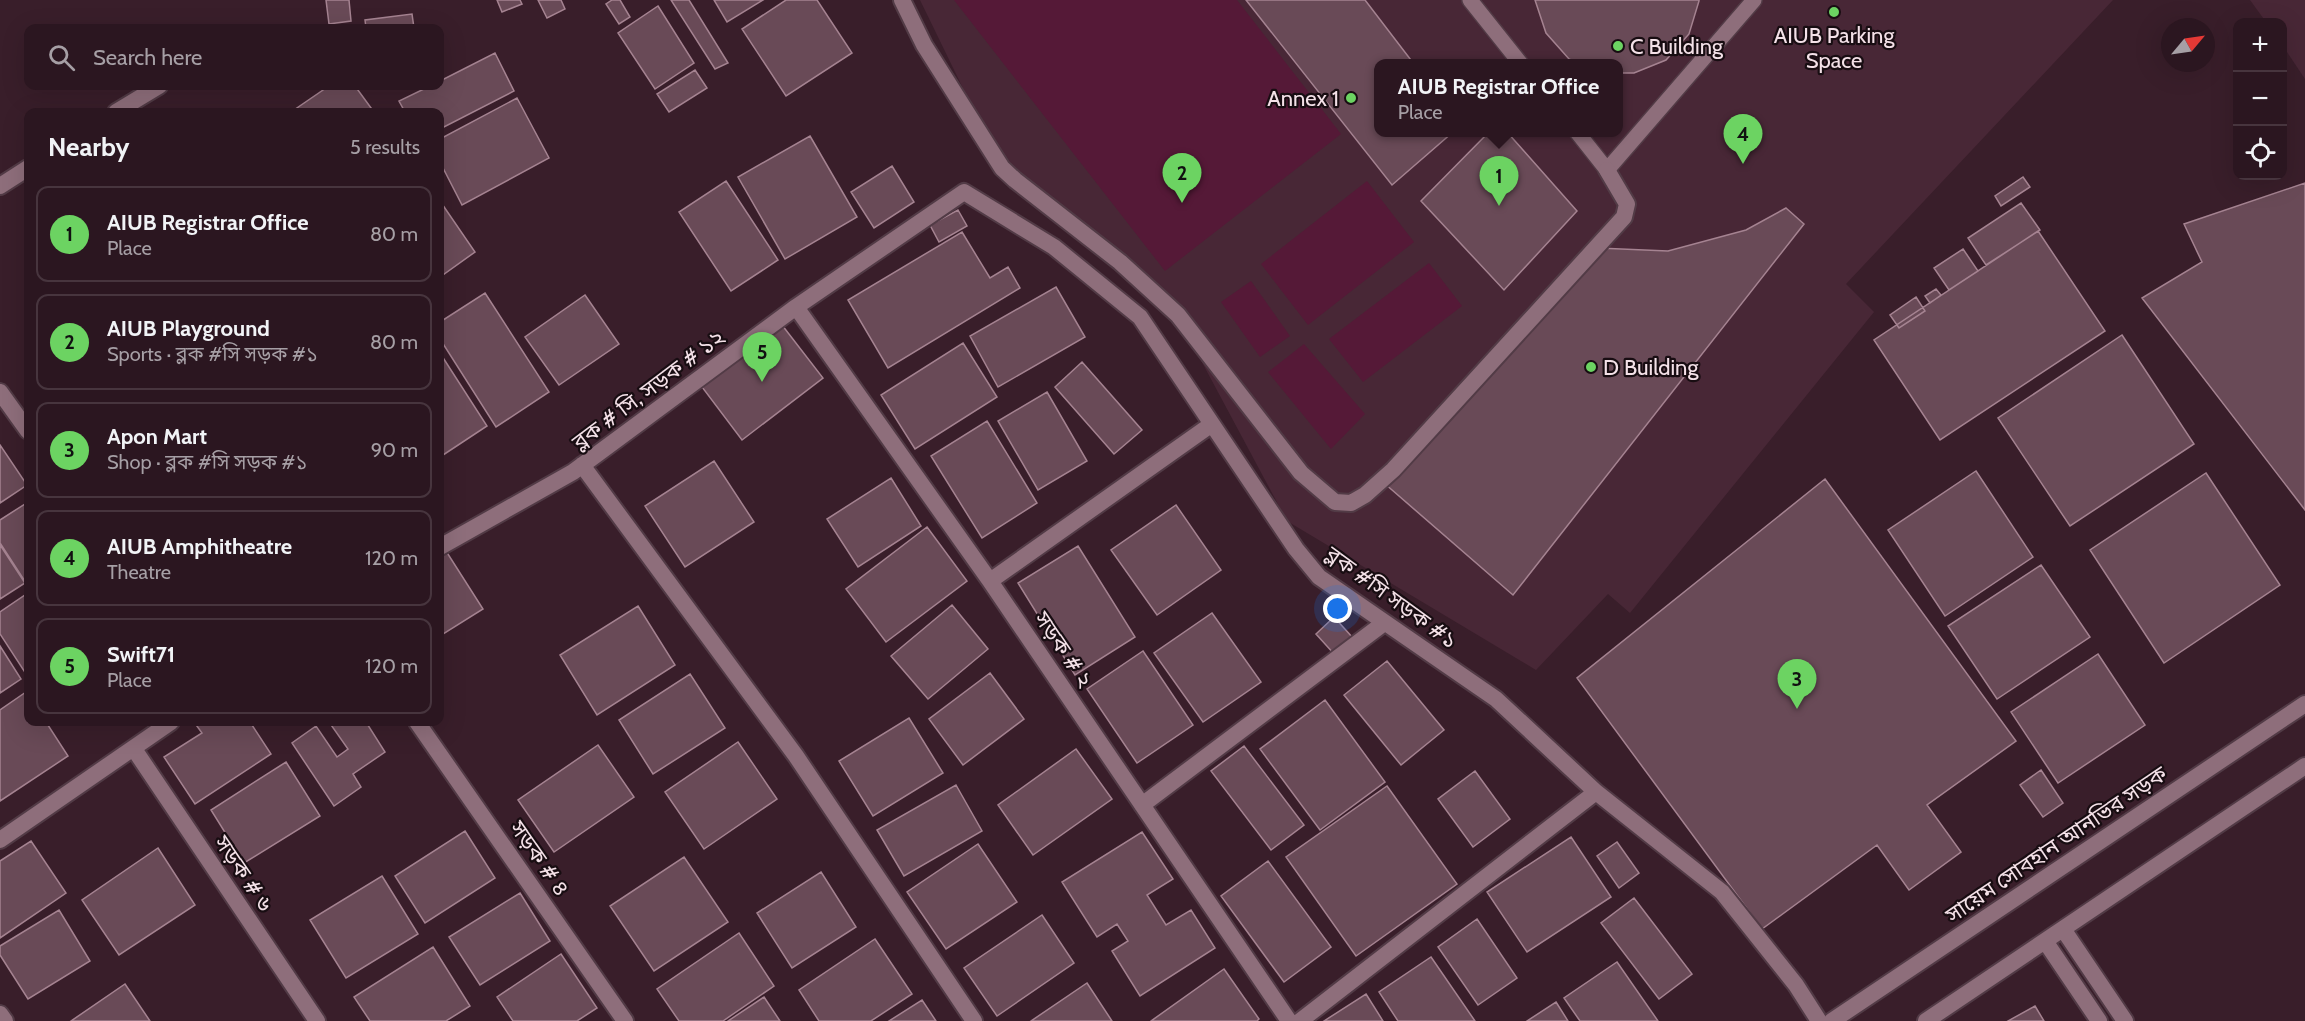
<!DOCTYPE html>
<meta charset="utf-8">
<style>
body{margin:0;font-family:Cabin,"Noto Sans Bengali",sans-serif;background:#37232d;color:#f1f3f6}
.controls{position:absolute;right:18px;top:18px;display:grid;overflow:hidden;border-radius:12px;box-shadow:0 6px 24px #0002}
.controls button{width:54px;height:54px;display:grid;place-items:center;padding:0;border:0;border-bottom:2px solid #47353e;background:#2b1620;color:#f1f3f6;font:30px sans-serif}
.compass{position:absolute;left:2161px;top:18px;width:54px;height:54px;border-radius:50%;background:#2b1620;box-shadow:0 6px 24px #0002;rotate:61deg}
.you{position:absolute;left:1338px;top:609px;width:21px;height:21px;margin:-15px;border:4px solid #fff;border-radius:50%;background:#1a73e8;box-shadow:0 0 0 9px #1a73e833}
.badge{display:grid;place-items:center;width:39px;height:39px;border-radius:50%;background:#6cd362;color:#111;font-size:20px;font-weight:700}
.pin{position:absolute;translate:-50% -50px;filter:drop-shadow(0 2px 3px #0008)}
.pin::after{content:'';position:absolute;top:32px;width:21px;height:18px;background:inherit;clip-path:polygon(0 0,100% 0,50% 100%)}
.popup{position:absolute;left:1374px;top:59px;width:249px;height:78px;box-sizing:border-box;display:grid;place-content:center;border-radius:12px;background:#2b1620;filter:drop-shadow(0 2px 4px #0005);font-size:20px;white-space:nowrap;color:#a69fa5}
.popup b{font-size:22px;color:#f1f3f6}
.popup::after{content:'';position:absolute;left:50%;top:100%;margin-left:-12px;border:12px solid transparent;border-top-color:#2b1620}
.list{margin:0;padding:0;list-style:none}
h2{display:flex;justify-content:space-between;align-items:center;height:78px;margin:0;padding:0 24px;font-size:26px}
h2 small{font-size:20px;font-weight:400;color:#a69fa5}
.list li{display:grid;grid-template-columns:39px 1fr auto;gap:18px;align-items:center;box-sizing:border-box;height:96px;margin:0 12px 12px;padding:0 12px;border:2px solid #47353e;border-radius:12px}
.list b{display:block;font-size:22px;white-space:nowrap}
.list p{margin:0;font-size:20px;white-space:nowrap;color:#a69fa5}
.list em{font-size:20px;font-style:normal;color:#a69fa5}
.icon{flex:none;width:33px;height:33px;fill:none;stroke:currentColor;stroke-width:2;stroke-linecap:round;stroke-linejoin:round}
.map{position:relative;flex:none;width:2305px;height:1021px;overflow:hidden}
.search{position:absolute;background:#2b1620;box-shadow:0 6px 24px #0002;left:24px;top:24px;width:420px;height:66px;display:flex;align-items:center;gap:15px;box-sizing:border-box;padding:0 21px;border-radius:12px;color:#a69fa5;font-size:22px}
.panel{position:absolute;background:#2b1620;box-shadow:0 6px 24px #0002;left:24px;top:108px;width:420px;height:618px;border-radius:12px}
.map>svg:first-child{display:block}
</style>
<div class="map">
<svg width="2305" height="1021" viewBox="0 0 2305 1021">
<rect width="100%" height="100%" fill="#391e2a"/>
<path fill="#482736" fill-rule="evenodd" d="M920,0H2113L1846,284L1874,312L1630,613L1608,594L1536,670L1287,521L1181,323L995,154ZM1379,64H1619V132H1379Z
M2250,0H2305V79L2283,46L2282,22H2266Z"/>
<path fill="#551937" d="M954,0H1237L1341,134L1165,271Z
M1367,181L1414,242L1308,325L1261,264Z
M1429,263L1462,306L1363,382L1329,339Z
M1251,281L1290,336L1260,357L1221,302Z
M1304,344L1365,414L1331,449L1268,372Z"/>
<path fill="#694a57" stroke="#a58391" stroke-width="1.5" d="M326,0H349L351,21L329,24Z
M497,0H520L522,4L502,12Z
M538,0H561L565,9L547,18Z
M612,0H620L630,17L619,24L606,4Z
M671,0H689L728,63L715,69Z
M714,0H763L727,22Z
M786,0H817L852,53L786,96L742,29Z
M1246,0H1365L1414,64H1379V132H1453L1392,185Z
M1535,0H1699V1L1689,34L1666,60L1634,73H1619V64H1579L1569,59L1546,33Z
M658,6L694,63L655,89L618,33Z
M412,14L414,28H366L365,20Z
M495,53L514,91L440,129V112H405L399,101L430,86H440V81Z
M695,70L707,88L669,112L657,94Z
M329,86H355L374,112H295L294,110Z
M517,98L549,158L462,205L440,162V139Z
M1489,132H1507L1577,211L1504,290L1421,201Z
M810,136L857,217L785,259L738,177Z
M892,166L914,202L874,228L851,192Z
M2023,177L2030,187L2001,206L1995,196Z
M726,181L778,260L731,291L679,212Z
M2305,183V510L2142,298L2202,262L2184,224Z
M440,201L475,252L440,277Z
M2021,203L2040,230L1986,265L1968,238Z
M1786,208L1804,224L1513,595L1384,483L1598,248L1668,251L1746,230Z
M958,210L967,226L939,242L930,225Z
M2038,231L2105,331L1940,440L1874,340Z
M962,232L990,278L1008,267L1020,288L888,368L848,300Z
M1963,249L1978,271L1949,290L1934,268Z
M1056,287L1085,337L998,387L970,336Z
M1936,289L1941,295L1930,303L1925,296Z
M485,293L549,392L496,427L440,339V322Z
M585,295L619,344L559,385L525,337Z
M1916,297L1925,311L1899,328L1890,315Z
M782,325L823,378L742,440L702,387Z
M2122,335L2194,444L2070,526L1998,418Z
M963,343L997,397L915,449L881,395Z
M440,353L487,426L440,457Z
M1082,362L1142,430L1114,454L1055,387Z
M1047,392L1087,461L1038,490L998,421Z
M987,421L1037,503L982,538L931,456Z
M0,445L27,485L0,503Z
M714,461L754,522L685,567L645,506Z
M1976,471L2033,557L1945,616L1888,530Z
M2206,473L2280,585L2164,663L2090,550Z
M891,478L921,526L858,567L827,519Z
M1825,479L2016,741L1927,805L1961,852L1909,890L1877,845L1762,929L1577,678Z
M28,502V582L26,583L0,543V520Z
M1176,505L1221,570L1157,615L1111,550Z
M927,527L967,581L886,642L846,589Z
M0,545L25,583L0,599Z
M1078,546L1135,637L1075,675L1018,583Z
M446,551L483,609L440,636V556Z
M2041,565L2090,637L1997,699L1948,626Z
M28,593V677L0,634V612Z
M952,605L988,649L928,699L891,656Z
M638,606L675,665L597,715L560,655Z
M1212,613L1261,682L1203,722L1154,653Z
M1334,617L1353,638L1335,655L1316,634Z
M0,646L21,679L0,693Z
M1143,651L1193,725L1137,763L1087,689Z
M2098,654L2145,725L2058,783L2011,712Z
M1387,661L1444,730L1401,765L1344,695Z
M990,673L1024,719L963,765L929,719Z
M690,674L725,728L653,774L619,720Z
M26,692L28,695V722H46L68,756L0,801V710Z
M1325,700L1385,782L1320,830L1260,749Z
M909,718L943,773L873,816L839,761Z
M194,722H250L271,754L195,804L164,757L202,733Z
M329,722H366L385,752L353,774L361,787L334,806L292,743L316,726L337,757L348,749Z
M738,742L777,799L704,849L665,792Z
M598,745L634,797L554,852L518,800Z
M1244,746L1304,825L1271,850L1211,771Z
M1076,749L1112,799L1033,855L998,805Z
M286,762L320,816L244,863L211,810Z
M2041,770L2063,803L2043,817L2020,785Z
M1475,771L1510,819L1473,847L1438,799Z
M956,785L982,831L904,876L877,830Z
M1387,786L1457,884L1356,956L1286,857Z
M465,831L495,878L425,923L395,876Z
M1142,832L1173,879L1147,895L1166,925L1191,910L1215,948L1140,996L1112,951L1128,941L1117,924L1097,937L1062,882Z
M1571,837L1611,897L1527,952L1487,892Z
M31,841L66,893L0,938V861Z
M1617,842L1639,873L1619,888L1597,856Z
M978,844L1017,902L946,949L907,892Z
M158,848L195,905L119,955L82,900Z
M684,857L728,922L654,971L610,906Z
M1268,861L1331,947L1284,982L1221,896Z
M821,872L856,927L792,968L757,913Z
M382,876L418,934L346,978L310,920Z
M520,893L550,941L480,985L449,937Z
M1634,898L1692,974L1659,999L1601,923Z
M59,910L90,961L28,999L0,955V946Z
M1042,915L1074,963L997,1016L964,968Z
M1477,919L1517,978L1478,1005L1438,947Z
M739,933L774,986L723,1021H679L657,989Z
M875,939L912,994L871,1021H819L799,990Z
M433,947L470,1006L446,1021H370L354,997Z
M561,954L597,1008L577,1021H513L497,997Z
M1431,957L1475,1021H1398L1379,992Z
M1617,962L1658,1021H1580L1564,998Z
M1224,969L1259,1019L1257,1021H1151Z
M1087,983L1112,1021H1031Z
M125,984L150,1021H71Z
M1366,994L1383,1021H1324Z
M764,997L780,1021H728Z
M922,1000L936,1021H889Z
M1556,1002L1568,1021H1527Z
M2035,1006L2044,1021H2008Z"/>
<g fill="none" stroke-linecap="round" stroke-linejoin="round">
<g stroke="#523b46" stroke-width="18">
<path id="service" d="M1470,0L1521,64
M1577,132L1607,170L1754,0"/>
</g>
<g stroke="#523b46" stroke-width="20">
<path id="minor" d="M902,0L924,45L1002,168L1015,180L1120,262L1178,315L1301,473L1335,502L1351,503L1365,495L1393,470L1624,217L1627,204L1607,170
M116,112L159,86
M0,186L28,168
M796,307L990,581L1289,1021
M0,392L28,431
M582,465L796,756L974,1021
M440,547L573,472L796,307L964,192L1054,247L1140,317L1296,549L1319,577L1496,699L1596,792L1722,892L1796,985L1819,1021
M990,581L1212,424
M417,722L625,1021
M134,749L317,1021
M1142,805L1384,623
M0,840L171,722
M0,1014L5,1021
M1300,1021L1596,792"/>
</g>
<g stroke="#523b46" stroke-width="20">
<path id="tertiary" d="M2063,929L2125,1021
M2045,941L2099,1021
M1832,1021L2305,704
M1926,1021L2305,766"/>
</g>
<use href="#service" stroke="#8e6e7b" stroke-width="15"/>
<use href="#minor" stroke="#8e6e7b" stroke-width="16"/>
<use href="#tertiary" stroke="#8e6e7b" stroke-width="16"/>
</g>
<g fill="#6cd362" stroke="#180d12" stroke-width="2">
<circle cx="1834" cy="12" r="6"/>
<circle cx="1618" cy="46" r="6"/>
<circle cx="1351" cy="98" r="6"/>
<circle cx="1591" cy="367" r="6"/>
</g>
<g text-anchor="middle" stroke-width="4.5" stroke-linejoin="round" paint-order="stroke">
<g font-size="22" fill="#f4e1e8" stroke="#180d12" text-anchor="start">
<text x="1834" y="43" text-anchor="middle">AIUB Parking<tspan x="1834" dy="25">Space</tspan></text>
<text x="1630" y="54">C Building</text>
<text x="1339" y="106" text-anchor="end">Annex 1</text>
<text x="1603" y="375">D Building</text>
</g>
<g font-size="22" fill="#f4e1e8" stroke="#180d12">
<text transform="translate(648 389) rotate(-37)" y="8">ব্লক # সি, সড়ক # ১২</text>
<text transform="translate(1392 597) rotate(36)" y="8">ব্লক #সি সড়ক #১</text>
<text transform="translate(1064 649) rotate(56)" y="8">সড়ক # ২</text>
<text transform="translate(2056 844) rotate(-34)" y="8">সায়েম সোবহান আনভির সড়ক</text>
<text transform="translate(540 858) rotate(55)" y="8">সড়ক # ৪</text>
<text transform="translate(244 873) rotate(56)" y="8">সড়ক # ৬</text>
</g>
</g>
</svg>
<div class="controls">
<button>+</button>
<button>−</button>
<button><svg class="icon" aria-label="locate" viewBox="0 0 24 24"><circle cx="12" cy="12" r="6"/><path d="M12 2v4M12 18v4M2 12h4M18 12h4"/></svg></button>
</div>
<svg class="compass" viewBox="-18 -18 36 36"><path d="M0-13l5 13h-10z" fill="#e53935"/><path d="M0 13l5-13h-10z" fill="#a69fa5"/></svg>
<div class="you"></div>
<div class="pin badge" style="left:1499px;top:206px">1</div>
<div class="popup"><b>AIUB Registrar Office</b>Place</div>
<div class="pin badge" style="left:1182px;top:203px">2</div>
<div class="pin badge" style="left:1797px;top:709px">3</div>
<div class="pin badge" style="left:1743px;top:164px">4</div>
<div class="pin badge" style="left:762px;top:382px">5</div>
<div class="search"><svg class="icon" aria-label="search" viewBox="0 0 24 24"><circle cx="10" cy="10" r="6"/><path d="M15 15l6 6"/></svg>Search here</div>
<section class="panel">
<h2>Nearby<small>5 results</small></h2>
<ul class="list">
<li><span class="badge">1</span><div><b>AIUB Registrar Office</b><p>Place</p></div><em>80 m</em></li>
<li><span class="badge">2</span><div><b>AIUB Playground</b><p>Sports · ব্লক #সি সড়ক #১</p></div><em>80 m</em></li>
<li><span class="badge">3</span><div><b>Apon Mart</b><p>Shop · ব্লক #সি সড়ক #১</p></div><em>90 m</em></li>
<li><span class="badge">4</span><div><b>AIUB Amphitheatre</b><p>Theatre</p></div><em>120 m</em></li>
<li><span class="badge">5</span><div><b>Swift71</b><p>Place</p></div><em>120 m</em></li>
</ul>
</section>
</div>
